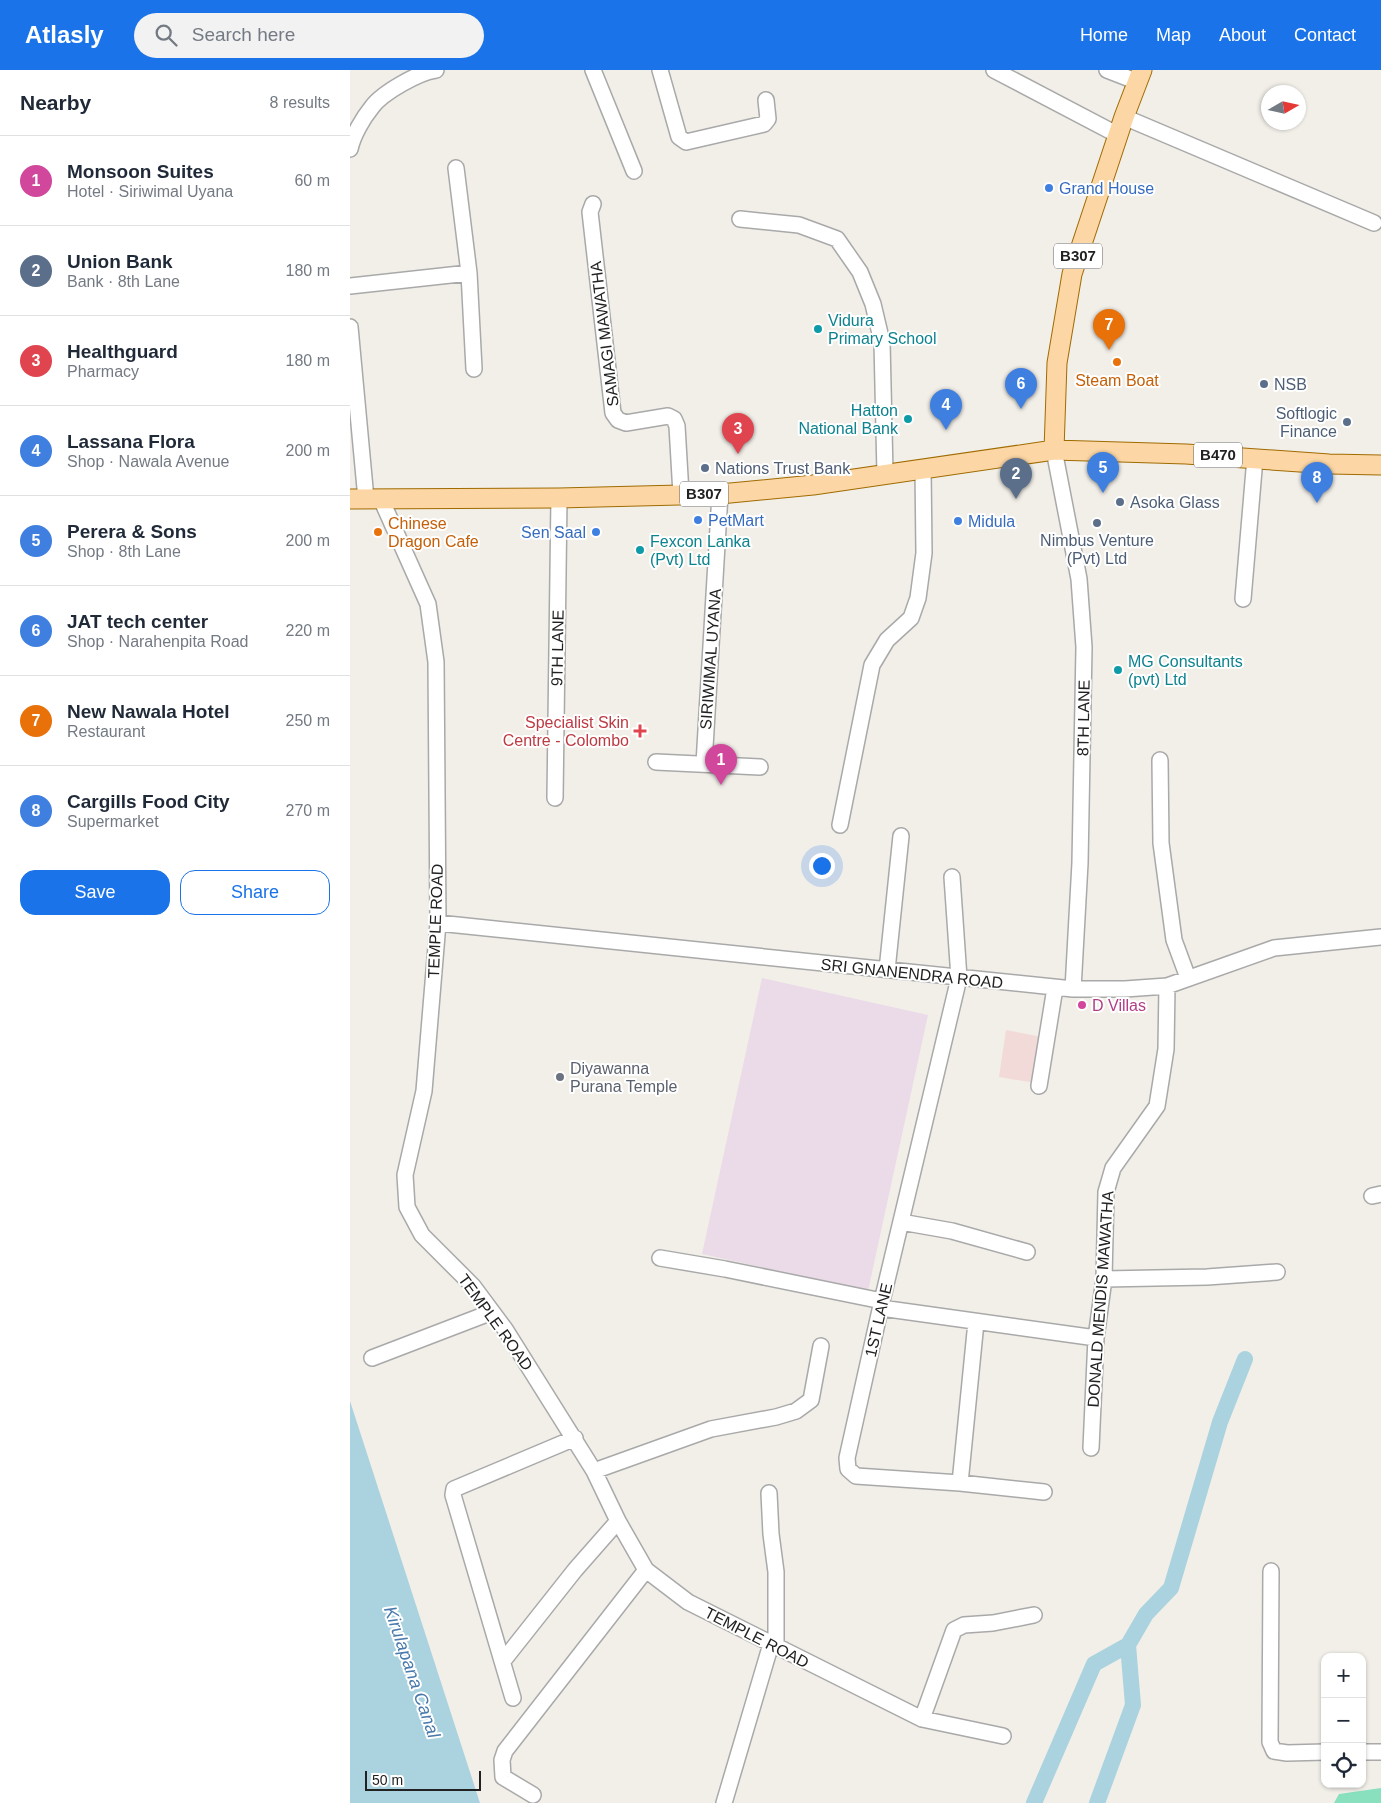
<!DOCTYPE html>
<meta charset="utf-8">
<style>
body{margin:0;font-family:Helvetica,sans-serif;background:#f2f2f3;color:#1f2937}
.controls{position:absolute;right:15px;bottom:15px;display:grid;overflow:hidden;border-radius:10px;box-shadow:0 1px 4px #0004}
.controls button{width:45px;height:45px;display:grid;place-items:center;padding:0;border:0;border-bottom:1px solid #e0e1e3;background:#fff;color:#1f2937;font:25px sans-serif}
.compass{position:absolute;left:911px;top:15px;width:45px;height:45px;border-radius:50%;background:#fff;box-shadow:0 1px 4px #0004;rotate:81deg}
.scale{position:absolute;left:15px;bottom:12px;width:116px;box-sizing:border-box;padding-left:5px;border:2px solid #222;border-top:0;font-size:14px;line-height:18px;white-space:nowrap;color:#222;-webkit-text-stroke:4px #fff;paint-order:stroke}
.you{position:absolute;left:471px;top:795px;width:18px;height:18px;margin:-12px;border:4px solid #fff;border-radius:50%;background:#1a73e8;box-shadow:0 0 0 8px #1a73e833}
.badge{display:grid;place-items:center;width:32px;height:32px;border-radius:50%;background:#1a73e8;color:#fff;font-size:16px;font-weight:700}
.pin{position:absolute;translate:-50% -41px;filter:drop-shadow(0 1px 2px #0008)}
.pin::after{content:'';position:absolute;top:26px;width:18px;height:15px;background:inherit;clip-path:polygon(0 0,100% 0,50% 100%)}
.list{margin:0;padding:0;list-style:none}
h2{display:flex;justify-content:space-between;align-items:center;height:65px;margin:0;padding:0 20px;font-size:21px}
h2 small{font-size:16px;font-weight:400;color:#747a83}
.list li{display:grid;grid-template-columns:32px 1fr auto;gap:15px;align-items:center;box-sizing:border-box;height:90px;padding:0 20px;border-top:1px solid #e0e1e3}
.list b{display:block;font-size:19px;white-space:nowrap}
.list p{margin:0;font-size:16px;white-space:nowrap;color:#747a83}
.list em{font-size:16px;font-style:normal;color:#747a83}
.actions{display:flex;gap:10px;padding:15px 20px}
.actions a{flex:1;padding:11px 0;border:1px solid #1a73e8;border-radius:15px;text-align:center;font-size:18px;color:#1a73e8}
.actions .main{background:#1a73e8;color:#fff}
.icon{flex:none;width:28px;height:28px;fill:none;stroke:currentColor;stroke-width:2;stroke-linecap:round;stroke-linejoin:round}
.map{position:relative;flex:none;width:1031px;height:1733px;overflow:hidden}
header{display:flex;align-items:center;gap:30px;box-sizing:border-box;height:70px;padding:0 25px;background:#1a73e8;color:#fff}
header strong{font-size:24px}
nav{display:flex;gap:28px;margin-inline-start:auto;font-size:18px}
.search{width:350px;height:45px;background:#f2f2f3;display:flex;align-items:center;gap:12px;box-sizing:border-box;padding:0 18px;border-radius:28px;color:#747a83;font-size:19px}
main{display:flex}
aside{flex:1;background:#fff}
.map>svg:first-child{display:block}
</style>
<header>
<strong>Atlasly</strong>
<div class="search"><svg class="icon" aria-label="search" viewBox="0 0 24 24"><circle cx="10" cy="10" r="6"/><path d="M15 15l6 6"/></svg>Search here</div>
<nav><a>Home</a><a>Map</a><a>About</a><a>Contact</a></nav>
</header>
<main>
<aside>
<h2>Nearby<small>8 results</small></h2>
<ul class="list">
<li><span class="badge" style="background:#d1479c">1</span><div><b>Monsoon Suites</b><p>Hotel · Siriwimal Uyana</p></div><em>60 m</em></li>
<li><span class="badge" style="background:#5c6f8a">2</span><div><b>Union Bank</b><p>Bank · 8th Lane</p></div><em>180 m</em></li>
<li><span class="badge" style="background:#e0444e">3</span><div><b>Healthguard</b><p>Pharmacy</p></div><em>180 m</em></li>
<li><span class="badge" style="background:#3f7fe0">4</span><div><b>Lassana Flora</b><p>Shop · Nawala Avenue</p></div><em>200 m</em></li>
<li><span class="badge" style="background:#3f7fe0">5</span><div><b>Perera &amp; Sons</b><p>Shop · 8th Lane</p></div><em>200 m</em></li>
<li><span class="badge" style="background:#3f7fe0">6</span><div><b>JAT tech center</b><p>Shop · Narahenpita Road</p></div><em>220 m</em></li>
<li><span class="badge" style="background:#e8710a">7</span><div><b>New Nawala Hotel</b><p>Restaurant</p></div><em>250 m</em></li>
<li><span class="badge" style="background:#3f7fe0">8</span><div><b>Cargills Food City</b><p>Supermarket</p></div><em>270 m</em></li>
</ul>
<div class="actions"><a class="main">Save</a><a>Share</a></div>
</aside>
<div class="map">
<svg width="1031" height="1733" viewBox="0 0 1031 1733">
<rect width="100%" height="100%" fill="#f2efe9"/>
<path fill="#f2dad9" d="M656,960L692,967L685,1013L649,1007Z"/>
<path fill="#ebdbe8" d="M412,908L578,945L518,1221L352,1184Z"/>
<path fill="#88e0be" d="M1031,1718V1733H984L989,1724Z"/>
<path fill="#aad3df" d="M0,1331L130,1733H0Z"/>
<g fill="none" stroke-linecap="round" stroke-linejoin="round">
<path stroke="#aad3df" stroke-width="16" d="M684,1733L744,1594L778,1575
M747,1733L783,1635L778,1575L796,1544L821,1518L870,1352L895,1289"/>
<g stroke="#a9a9a9" stroke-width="18">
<path id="minor" d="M243,0L284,101
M310,0L329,67L336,72L414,54L418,49L416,30
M644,0L768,65
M757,0L788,12
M774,47L1024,153
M0,79C3,65 13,48 22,37C32,23 69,2 86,0
M106,98L119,203L124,299
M243,134L240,142L263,343L268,350L276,353L318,346L324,349L327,356L331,424
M390,149L449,155L487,169L510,202L523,234L532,272L535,404
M0,216L119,203
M0,257L16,429
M704,380L729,509L734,577L730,793L723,919
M31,429L78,534L86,592L88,853L74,1021L55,1105L57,1137L72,1165L123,1216L155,1259L244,1401L268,1451L296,1500L338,1532L572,1649L653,1666
M893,529L905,388
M810,690L811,773L824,870L838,908
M306,692L410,697
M354,694L370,424
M205,728L209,428
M490,755L522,595L537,570L561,548L568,528L574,483L573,399
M602,807L609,908L532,1231L497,1388L498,1399L506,1406L610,1413L694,1422
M88,853L723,919H775L817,916L924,878L1031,867
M537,900L551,766
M689,1016L705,918
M1022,1126L1031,1124
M551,1152L602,1161L677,1182
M310,1188L375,1199L532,1231
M754,1209L857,1207L927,1202
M531,1238L746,1268
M22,1288L142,1242
M741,1378L746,1268L754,1209L756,1122L763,1098L807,1036L816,979L817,916
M244,1401L361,1359L426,1347L446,1341L461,1330L471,1276
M610,1413L626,1252
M419,1423L421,1464L426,1502V1576
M921,1501L920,1672L924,1681L937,1683L975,1682
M153,1591L225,1500L268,1451
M163,1628L103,1425L104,1419L225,1368
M572,1649L604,1560L614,1555L643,1553L684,1545
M1012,1682H1031
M183,1725L153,1707L152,1690L155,1681L296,1500
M374,1733L421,1574"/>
</g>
<g stroke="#a06b00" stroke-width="21">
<path id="major" d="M704,380L707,293L722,204L774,47L792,0
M0,429L209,428L370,424L463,415L704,380L836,384L979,394L1031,395"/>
</g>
<use href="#minor" stroke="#fff" stroke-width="15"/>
<use href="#major" stroke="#fcd6a4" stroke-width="19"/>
</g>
<g fill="#3f7fe0" stroke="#fff" stroke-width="2">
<circle cx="699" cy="118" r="5"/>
<circle cx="348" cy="450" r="5"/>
<circle cx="608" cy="451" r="5"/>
<circle cx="246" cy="462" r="5"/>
</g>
<g fill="#0f9aa8" stroke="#fff" stroke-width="2">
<circle cx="468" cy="259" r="5"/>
<circle cx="558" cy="349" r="5"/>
<circle cx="290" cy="480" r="5"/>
<circle cx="768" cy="600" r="5"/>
</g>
<g fill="#e8710a" stroke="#fff" stroke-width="2">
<circle cx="767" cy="292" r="5"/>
<circle cx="28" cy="462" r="5"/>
</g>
<g fill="#5c6f8a" stroke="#fff" stroke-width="2">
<circle cx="914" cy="314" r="5"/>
<circle cx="997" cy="352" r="5"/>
<circle cx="355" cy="398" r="5"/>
<circle cx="770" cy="432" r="5"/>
<circle cx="747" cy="453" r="5"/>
</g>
<path fill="#e0444e" stroke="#fff" stroke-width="2" d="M287.5 653.5h5v5h5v5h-5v5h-5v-5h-5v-5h5z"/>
<circle fill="#d1479c" stroke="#fff" stroke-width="2" cx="732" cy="935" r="5"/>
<circle fill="#6b7280" stroke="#fff" stroke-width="2" cx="210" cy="1007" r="5"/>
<g text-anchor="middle" stroke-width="4" stroke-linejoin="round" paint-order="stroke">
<g fill="#fff" stroke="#646464" stroke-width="1">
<rect x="704" y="173.5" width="48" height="25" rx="4"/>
<rect x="844" y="372.5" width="48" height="25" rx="4"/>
<rect x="330" y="411.5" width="48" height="25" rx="4"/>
</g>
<g font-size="15" font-weight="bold" fill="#222">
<text x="728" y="191">B307</text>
<text x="868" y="390">B470</text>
<text x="354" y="429">B307</text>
</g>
<g font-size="16" fill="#366cbe" stroke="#fff" text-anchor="start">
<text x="709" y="124">Grand House</text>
<text x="358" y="456">PetMart</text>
<text x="618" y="457">Midula</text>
<text x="236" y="468" text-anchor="end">Sen Saal</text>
</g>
<g font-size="16" fill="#0d838f" stroke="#fff" text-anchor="start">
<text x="478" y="256">Vidura<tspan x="478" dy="18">Primary School</tspan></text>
<text x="548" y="346" text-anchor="end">Hatton<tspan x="548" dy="18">National Bank</tspan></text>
<text x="300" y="477">Fexcon Lanka<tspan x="300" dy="18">(Pvt) Ltd</tspan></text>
<text x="778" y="597">MG Consultants<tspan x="778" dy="18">(pvt) Ltd</tspan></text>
</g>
<g font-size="16" fill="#222" stroke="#fff">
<text transform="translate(254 264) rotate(-97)" y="6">SAMAGI MAWATHA</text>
<text transform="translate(207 578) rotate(-89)" y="6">9TH LANE</text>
<text transform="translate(360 589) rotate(-86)" y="6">SIRIWIMAL UYANA</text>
<text transform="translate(733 648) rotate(-89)" y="6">8TH LANE</text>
<text transform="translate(85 851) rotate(-88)" y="6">TEMPLE ROAD</text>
<text transform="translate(562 903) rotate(6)" y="6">SRI GNANENDRA ROAD</text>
<text transform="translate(750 1229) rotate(-86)" y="6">DONALD MENDIS MAWATHA</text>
<text transform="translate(528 1250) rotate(-77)" y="6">1ST LANE</text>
<text transform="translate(146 1252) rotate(54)" y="6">TEMPLE ROAD</text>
<text transform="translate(407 1567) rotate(27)" y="6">TEMPLE ROAD</text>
</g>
<g font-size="16" fill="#c56008" stroke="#fff">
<text x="767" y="316">Steam Boat</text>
<text x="38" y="459" text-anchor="start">Chinese<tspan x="38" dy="18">Dragon Cafe</tspan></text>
</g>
<g font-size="16" fill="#4e5e75" stroke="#fff" text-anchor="start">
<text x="924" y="320">NSB</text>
<text x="987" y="349" text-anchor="end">Softlogic<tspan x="987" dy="18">Finance</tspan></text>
<text x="365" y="404">Nations Trust Bank</text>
<text x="780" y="438">Asoka Glass</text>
<text x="747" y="476" text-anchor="middle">Nimbus Venture<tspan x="747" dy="18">(Pvt) Ltd</tspan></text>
</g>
<g font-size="16" fill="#be3a42" stroke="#fff" text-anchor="end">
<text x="279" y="658">Specialist Skin<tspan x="279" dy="18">Centre - Colombo</tspan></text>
</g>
<g font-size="16" fill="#b23c85" stroke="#fff" text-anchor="start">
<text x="742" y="941">D Villas</text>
</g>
<g font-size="16" fill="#5b616d" stroke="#fff" text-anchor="start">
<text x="220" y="1004">Diyawanna<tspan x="220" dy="18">Purana Temple</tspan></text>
</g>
<g font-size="18" font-style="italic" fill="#4a7aab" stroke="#fff">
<text transform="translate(62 1602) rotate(71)" y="6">Kirulapana Canal</text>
</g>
</g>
</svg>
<div class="controls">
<button>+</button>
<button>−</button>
<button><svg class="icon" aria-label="locate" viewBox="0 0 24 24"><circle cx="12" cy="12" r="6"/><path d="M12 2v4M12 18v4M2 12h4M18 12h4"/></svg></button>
</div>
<svg class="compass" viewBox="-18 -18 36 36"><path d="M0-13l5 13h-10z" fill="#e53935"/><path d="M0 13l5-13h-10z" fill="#747a83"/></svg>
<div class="scale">50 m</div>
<div class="you"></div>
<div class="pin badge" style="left:371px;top:715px;background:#d1479c">1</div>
<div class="pin badge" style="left:666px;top:429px;background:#5c6f8a">2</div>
<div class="pin badge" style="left:388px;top:384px;background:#e0444e">3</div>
<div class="pin badge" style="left:596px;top:360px;background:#3f7fe0">4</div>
<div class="pin badge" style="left:753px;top:423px;background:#3f7fe0">5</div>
<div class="pin badge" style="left:671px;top:339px;background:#3f7fe0">6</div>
<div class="pin badge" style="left:759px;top:280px;background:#e8710a">7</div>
<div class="pin badge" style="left:967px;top:433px;background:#3f7fe0">8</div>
</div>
</main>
